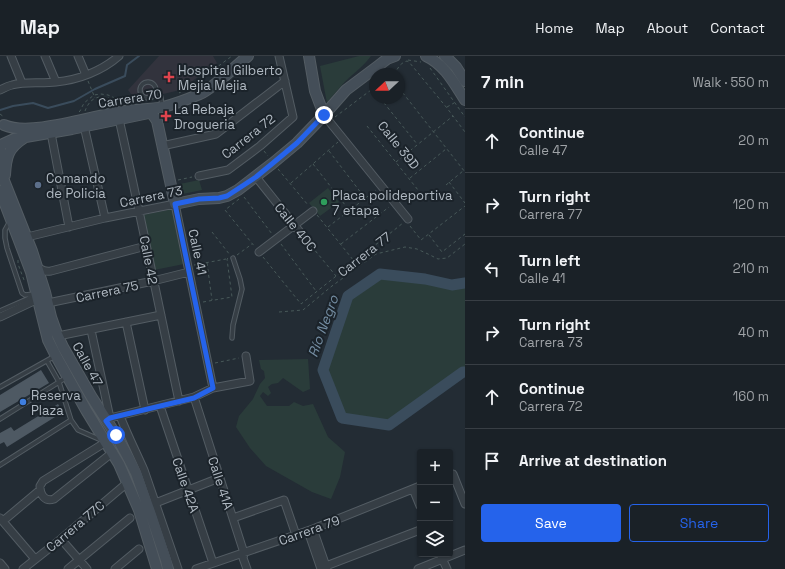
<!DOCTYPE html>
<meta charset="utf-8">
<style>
body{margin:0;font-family:"Space Grotesk",sans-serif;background:#272e33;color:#f1f3f6}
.controls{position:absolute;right:12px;bottom:12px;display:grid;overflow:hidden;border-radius:4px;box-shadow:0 1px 3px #0004}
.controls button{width:36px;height:36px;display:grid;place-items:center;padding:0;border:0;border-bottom:1px solid #383e44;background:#1a2127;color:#f1f3f6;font:20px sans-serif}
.compass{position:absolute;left:369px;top:12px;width:36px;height:36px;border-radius:50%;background:#1a2127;box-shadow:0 1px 3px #0004;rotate:248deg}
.stop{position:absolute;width:12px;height:12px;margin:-9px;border:3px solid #2563eb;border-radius:50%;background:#fff}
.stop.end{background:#2563eb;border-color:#fff;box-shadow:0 1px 4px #0008}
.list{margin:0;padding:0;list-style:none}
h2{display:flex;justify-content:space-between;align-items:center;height:52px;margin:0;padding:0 16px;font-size:17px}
h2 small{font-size:13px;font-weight:400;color:#9fa3a7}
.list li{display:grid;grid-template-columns:26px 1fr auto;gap:12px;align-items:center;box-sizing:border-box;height:64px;padding:0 16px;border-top:1px solid #383e44}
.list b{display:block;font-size:15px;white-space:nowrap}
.list p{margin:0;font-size:13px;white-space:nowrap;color:#9fa3a7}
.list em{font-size:13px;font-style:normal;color:#9fa3a7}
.actions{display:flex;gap:8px;padding:12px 16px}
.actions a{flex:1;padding:9px 0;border:1px solid #2563eb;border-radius:4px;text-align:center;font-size:14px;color:#2563eb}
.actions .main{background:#2563eb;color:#fff}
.icon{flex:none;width:22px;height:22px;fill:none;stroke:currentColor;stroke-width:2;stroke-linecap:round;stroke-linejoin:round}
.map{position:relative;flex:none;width:465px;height:513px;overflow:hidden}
header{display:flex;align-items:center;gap:24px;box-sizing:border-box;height:56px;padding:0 20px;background:#1a2127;border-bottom:1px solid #383e44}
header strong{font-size:19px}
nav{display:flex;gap:22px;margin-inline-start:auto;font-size:14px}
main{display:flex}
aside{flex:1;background:#1a2127}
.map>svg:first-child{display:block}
</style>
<header>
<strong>Map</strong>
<nav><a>Home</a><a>Map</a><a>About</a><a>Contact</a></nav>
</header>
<main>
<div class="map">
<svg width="465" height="513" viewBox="0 0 465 513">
<rect width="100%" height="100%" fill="#232c34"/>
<path fill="#32333d" d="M159,0H213L217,7L180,34L155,40L135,43L128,34Z"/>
<path fill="#2a3c3a" d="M359,0H371C365,8 358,14 351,20C342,28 334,38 327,47L320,10Z
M199,124L202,134L178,139L175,129Z
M328,132L339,146L320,160L309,147Z
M173,153L184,208L154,214L143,159Z
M380,218L425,223L452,229L465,227V316H463L389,369L342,362L323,314L348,240Z
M308,303L310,333L303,336L283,322L278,327L272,328L268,331L271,337L268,340L263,336L260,340L267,350H289L294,346L303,350L313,348L328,381L345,396L340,421L331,443L312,436L266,410L250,392L236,371L239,360L253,343L260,328L265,322L264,315L261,313L259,304Z"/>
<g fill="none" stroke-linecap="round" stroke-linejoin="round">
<path stroke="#3a4c5c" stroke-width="2" d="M0,54L13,50L33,47L48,52L74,45L95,33L125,20L127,9L139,0"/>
<path stroke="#3a4c5c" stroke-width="11" d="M465,227L452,229L425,223L380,218L348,240L323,314L342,362L389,369L463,316H465"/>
</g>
<path fill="#4e5963" d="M41,314L49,327L0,356V339Z
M58,348L63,356L7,391L4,386L0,388V377L11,371L14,375Z"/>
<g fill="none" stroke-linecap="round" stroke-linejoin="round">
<g stroke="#535c63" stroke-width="5.5">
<path id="lane" d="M140 34a8 8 0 1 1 16 0a8 8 0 1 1-16 0Z
M155,36L160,38L161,42L162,50
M10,165L5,174V182L7,192L22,237L25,239L35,238
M0,255L34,240
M232,282L233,269L242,233L240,223L233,202
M47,305L59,326L71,364L78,374L101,384
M0,331L55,300
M0,363L67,321
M0,409L71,364"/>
</g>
<g stroke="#535c63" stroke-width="9">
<path id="street" d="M11,0L22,27
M45,0L56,26
M78,0L86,19
M0,34C4,32 8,30 12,29C26,25 41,28 56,26C78,24 102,15 119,0
M324,59L408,163
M119,63C140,157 159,251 179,345
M84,70L105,162
M51,77L69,171
M162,90L216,78L285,25
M199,120L228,114L260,90L293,61L279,0
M256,121L300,176
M27,181L105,162L175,148L213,332
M259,196L313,155
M37,211C42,214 45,216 51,215L146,190
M48,247L153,225L189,216
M0,261L38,243
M126,266L145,354
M91,274L110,362
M58,280L161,259
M194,341L244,497L243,502L247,513
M160,350L213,507
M120,360C127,378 136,396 144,414L178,513
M106,365L110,362L194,341L213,332L250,325L246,300
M106,386L43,425L40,430C40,439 45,446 54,443L113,396
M450,419L453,418L465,448
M413,433L420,450
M153,448L219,422
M0,462L35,503
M233,462L284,444L296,479
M3,465L40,434
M313,473L327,513
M308,475L321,513
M61,483L87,513
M440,498L447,513
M0,507L5,513
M326,510L420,474
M23,513L61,483L127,427
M68,513L130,462
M115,513L139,493
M196,513L313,473L420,430
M418,513L465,494"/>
</g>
<g stroke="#535c63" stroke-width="12">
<path id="secondary" d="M309,0L315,35L324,59
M426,0C445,9 454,27 465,44
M445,0L456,11L465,25
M4,69C30,81 91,60 120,56C134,53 149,54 163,51C175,48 188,43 200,38C216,30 233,12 248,0
M3,88L14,83L72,73L149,57L153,59L157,65L175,148L199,143L219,142L227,140L238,134L273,107L297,87L324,59L346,34L378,10L387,3L395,0
M0,101V92
M0,110L1,117L32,195L45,236L51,261L57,278L63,291L91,340L116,379L129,403L136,417L151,459L166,504L168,513
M5,119C6,101 8,92 24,82
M0,135L31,216L48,284L56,300L86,354L119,408L139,454L157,513"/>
</g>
<path stroke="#485959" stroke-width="1" stroke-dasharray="3 3" stroke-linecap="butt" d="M408,4L421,6
M430,12L465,61
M393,18C399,13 398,8 407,5L409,6L447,52L465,76
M88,25L95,42
M399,32L465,116
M179,37L201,23L232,0
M380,42L417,88
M150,44L157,43
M447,51L454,47
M85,55C87,50 90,44 96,42C103,39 112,42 117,48
M79,56L80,55L84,47L94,39L101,38L108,39L124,46
M0,58L4,61
M335,61L375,31
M367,70L426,144
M264,95L268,100
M329,95L365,142
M396,106L453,60
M313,108L349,154
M278,113L308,149
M410,122L446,93
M178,124L192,121
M449,126L465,147
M291,127L338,86
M446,129L463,115
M244,141L272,178
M239,143L225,154L255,191
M317,159L354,205
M410,170L421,184L465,150
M328,171L376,134
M212,176L230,199
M429,179L442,196L465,178
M304,181L336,220
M281,188L316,235
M341,188L389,151
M237,199L252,188
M263,201L301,248L403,167
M18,204V208L24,224
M207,207L212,244
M194,209L226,203
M203,246L232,241L227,203L228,202
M279,256L303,254L332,230L376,198L405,191L417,193L428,198L438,203L447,202L465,188
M215,307L239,302"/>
<use href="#lane" stroke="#363e45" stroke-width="3.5"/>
<use href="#street" stroke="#363e45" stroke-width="7"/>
<use href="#secondary" stroke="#444e58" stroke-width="10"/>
</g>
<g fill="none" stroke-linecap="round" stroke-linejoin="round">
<path stroke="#2563eb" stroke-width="5" d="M116,379L106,365L110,362L194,342L213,332L175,148L199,143L219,142L227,140L256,121L273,107L297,87L324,59"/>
</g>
<g fill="#e0444e" stroke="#1b232a" stroke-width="1.5">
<path d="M167 15h4v4h4v4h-4v4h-4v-4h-4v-4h4z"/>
<path d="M164 54h4v4h4v4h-4v4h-4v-4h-4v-4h4z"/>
</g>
<circle fill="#5c6f8a" stroke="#1b232a" stroke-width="1.5" cx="38" cy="129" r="4"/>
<circle fill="#2e9e5b" stroke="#1b232a" stroke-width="1.5" cx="324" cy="146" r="4"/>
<circle fill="#3f7fe0" stroke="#1b232a" stroke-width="1.5" cx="23" cy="346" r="4"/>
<g text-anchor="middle" stroke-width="4" stroke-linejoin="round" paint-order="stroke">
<g font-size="13" fill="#b0b9c2" stroke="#1b232a" text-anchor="start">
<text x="178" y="19">Hospital Gilberto<tspan x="178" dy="15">Mejia Mejia</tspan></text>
<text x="174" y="58">La Rebaja<tspan x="174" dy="15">Drogueria</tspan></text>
<text x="46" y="127">Comando<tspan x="46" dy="15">de Policia</tspan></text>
<text x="332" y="144">Placa polideportiva<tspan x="332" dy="15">7 etapa</tspan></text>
<text x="31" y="344">Reserva<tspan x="31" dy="15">Plaza</tspan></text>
</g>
<g font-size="13" fill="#b0b9c2" stroke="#1b232a">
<text transform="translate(130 42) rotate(-9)" y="5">Carrera 70</text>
<text transform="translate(248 80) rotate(-38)" y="5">Carrera 72</text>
<text transform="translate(399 89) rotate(51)" y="5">Calle 39D</text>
<text transform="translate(151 140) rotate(-12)" y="5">Carrera 73</text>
<text transform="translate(296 171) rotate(51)" y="5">Calle 40C</text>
<text transform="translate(198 196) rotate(78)" y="5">Calle 41</text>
<text transform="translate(364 198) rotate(-38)" y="5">Carrera 77</text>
<text transform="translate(149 204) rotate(79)" y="5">Calle 42</text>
<text transform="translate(107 235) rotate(-12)" y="5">Carrera 75</text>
<text transform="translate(88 308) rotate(61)" y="5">Calle 47</text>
<text transform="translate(221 427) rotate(72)" y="5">Calle 41A</text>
<text transform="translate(186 429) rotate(71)" y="5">Calle 42A</text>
<text transform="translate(75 470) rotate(-40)" y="5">Carrera 77C</text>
<text transform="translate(309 474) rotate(-20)" y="5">Carrera 79</text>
</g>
<g font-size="14" font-style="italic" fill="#748da2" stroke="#1b232a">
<text transform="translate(323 270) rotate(-70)" y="5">Río Negro</text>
</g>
</g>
</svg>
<div class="controls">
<button>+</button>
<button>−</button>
<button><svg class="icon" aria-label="layers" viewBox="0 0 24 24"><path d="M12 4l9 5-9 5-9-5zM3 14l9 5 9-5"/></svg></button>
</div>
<svg class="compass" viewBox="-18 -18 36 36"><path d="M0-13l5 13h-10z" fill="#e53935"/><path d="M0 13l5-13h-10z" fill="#9fa3a7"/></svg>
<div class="stop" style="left:116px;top:379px"></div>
<div class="stop end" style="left:324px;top:59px"></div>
</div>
<aside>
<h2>7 min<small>Walk · 550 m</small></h2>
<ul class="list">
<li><svg class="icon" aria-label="ahead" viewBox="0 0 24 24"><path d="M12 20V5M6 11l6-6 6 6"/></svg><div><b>Continue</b><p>Calle 47</p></div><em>20 m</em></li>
<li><svg class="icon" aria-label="right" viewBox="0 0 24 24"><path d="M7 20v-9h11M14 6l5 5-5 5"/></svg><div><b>Turn right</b><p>Carrera 77</p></div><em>120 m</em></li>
<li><svg class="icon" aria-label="left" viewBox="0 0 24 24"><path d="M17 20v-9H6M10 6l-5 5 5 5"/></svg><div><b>Turn left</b><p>Calle 41</p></div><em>210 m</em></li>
<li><svg class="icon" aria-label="right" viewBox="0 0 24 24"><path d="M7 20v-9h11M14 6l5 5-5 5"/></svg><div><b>Turn right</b><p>Carrera 73</p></div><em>40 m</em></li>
<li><svg class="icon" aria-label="ahead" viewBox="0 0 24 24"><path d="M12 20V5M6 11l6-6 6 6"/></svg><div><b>Continue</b><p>Carrera 72</p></div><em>160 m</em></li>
<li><svg class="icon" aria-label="arrive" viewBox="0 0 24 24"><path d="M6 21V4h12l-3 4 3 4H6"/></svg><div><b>Arrive at destination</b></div></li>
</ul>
<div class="actions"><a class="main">Save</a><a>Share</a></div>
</aside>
</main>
